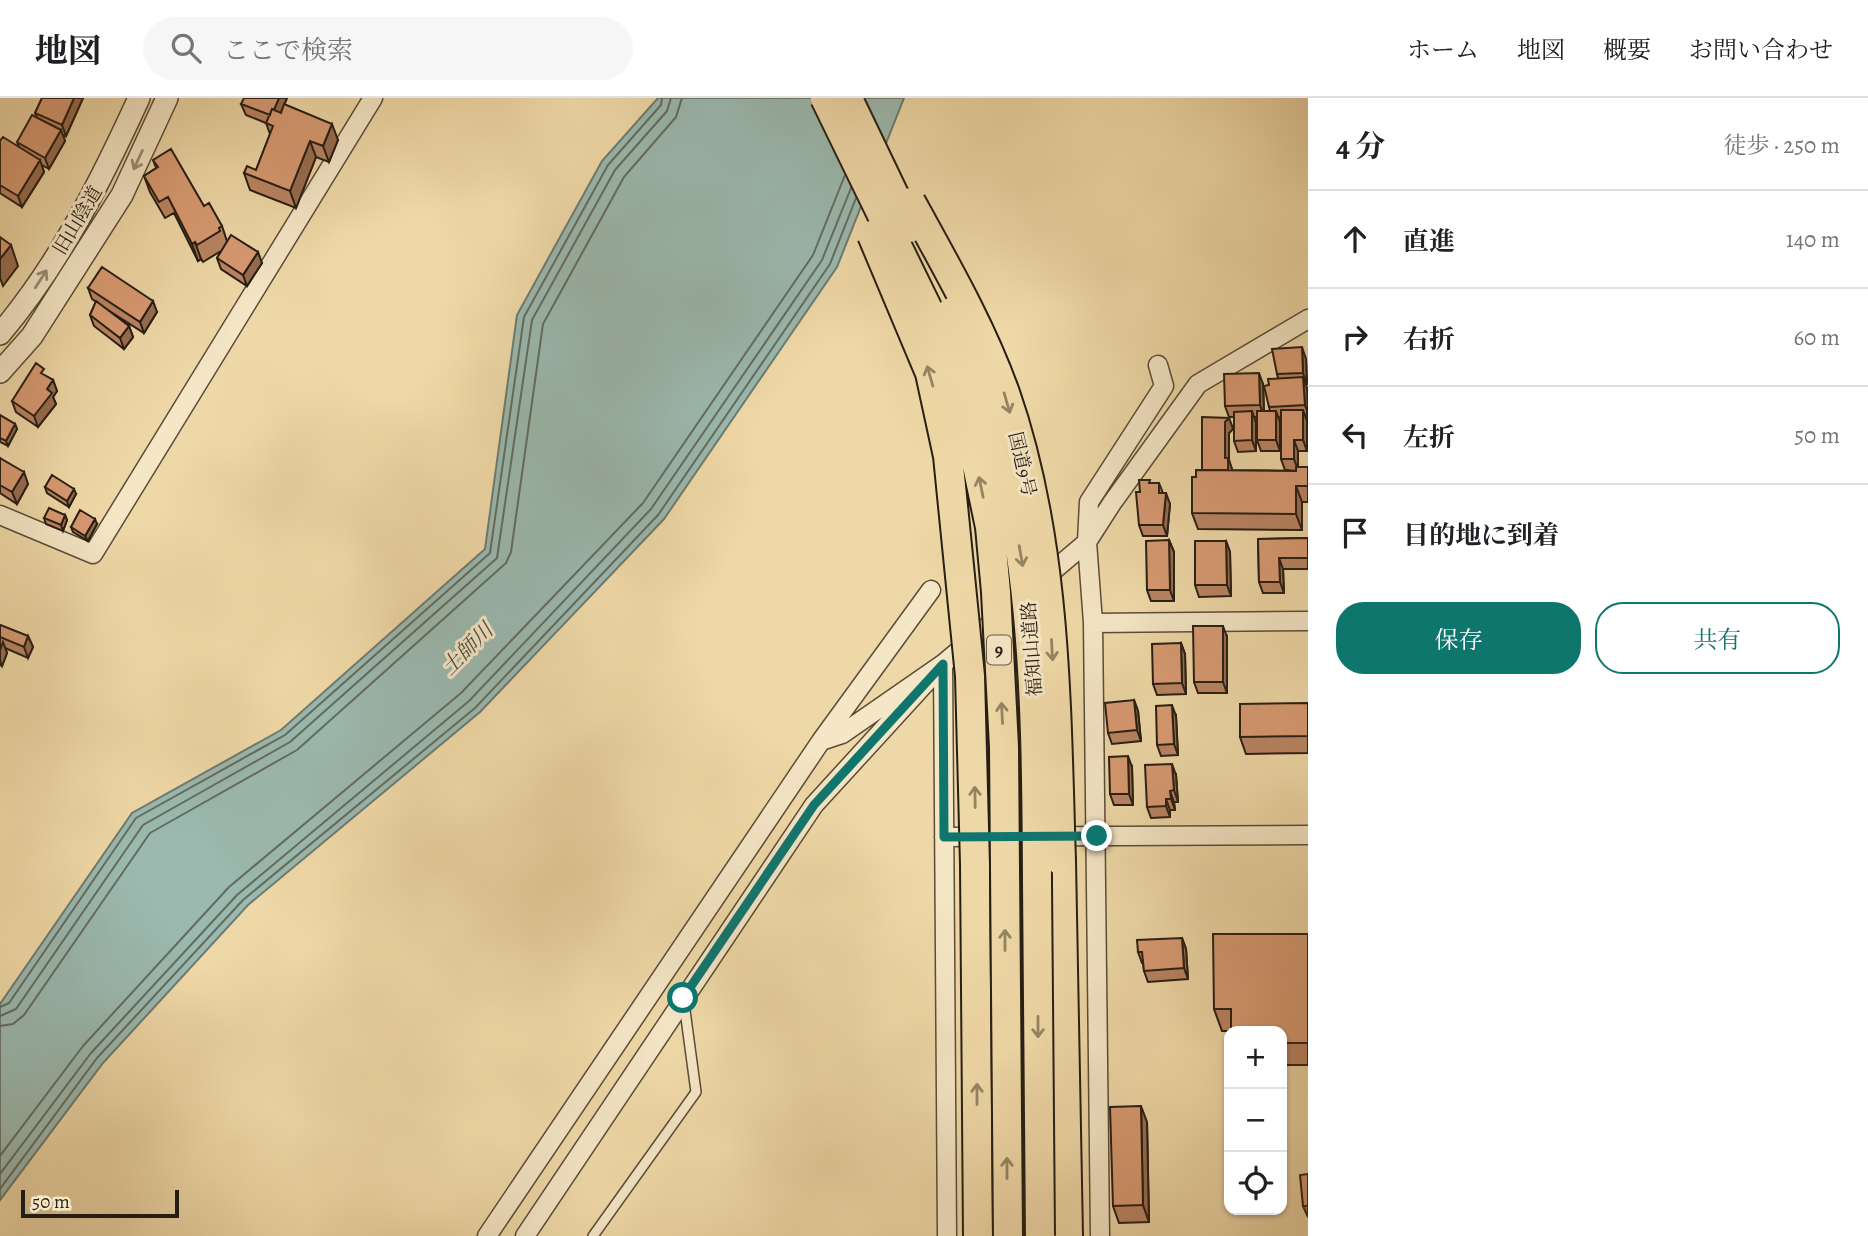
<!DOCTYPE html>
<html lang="ja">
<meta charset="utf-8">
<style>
body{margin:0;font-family:Alegreya,"Noto Serif JP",serif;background:#f6f6f6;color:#202124}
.controls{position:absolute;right:21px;bottom:21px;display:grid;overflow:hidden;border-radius:14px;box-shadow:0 2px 5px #0004}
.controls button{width:63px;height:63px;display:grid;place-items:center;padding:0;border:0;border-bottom:2px solid #e0e0e0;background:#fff;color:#202124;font:35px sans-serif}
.scale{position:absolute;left:21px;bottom:18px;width:158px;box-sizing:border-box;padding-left:7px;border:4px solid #271e13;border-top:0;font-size:19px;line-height:24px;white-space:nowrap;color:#271e13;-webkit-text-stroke:5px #f5e6c6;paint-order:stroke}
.stop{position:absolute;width:21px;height:21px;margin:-16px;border:5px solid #0f766e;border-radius:50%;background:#fff}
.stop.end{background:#0f766e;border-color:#fff;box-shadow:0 2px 7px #0008}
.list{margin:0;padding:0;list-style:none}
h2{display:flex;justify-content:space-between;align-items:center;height:91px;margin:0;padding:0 28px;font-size:30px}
h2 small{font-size:23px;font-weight:400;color:#757577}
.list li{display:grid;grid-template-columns:46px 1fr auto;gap:21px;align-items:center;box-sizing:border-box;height:98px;padding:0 28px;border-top:2px solid #e0e0e0}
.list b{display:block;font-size:26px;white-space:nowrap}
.list em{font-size:23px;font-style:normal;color:#757577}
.actions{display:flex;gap:14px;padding:21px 28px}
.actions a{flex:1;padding:16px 0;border:2px solid #0f766e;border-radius:28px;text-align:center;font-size:24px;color:#0f766e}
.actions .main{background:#0f766e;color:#fff}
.icon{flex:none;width:38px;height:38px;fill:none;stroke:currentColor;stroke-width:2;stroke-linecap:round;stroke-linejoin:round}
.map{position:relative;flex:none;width:1308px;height:1138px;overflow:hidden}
header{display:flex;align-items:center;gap:42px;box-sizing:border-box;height:98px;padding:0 35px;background:#fff;border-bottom:2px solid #e0e0e0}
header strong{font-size:33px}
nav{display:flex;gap:38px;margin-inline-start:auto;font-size:24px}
.search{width:490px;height:63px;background:#f6f6f6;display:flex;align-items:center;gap:18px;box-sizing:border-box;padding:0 24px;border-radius:38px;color:#757577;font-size:26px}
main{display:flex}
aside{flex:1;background:#fff}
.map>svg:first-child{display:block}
</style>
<header>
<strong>地図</strong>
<div class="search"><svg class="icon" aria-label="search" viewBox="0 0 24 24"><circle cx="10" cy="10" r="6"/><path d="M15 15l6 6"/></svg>ここで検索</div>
<nav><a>ホーム</a><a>地図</a><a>概要</a><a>お問い合わせ</a></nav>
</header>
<main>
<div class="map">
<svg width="1308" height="1138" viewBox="0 0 1308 1138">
<rect width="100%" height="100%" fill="#efd8a7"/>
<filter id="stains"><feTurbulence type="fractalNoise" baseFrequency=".00286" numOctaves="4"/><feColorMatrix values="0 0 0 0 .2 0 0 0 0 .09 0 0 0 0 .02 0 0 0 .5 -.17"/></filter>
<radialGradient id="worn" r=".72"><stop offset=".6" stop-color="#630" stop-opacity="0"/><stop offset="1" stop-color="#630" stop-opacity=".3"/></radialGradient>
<path fill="#9bb9af" stroke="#6d7b71" stroke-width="2" d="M658,0H904L837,169L664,421L480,614L248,807L103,965L0,1102V906L132,715L281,632L485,451L517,217L602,63Z"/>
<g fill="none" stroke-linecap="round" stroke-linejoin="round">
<path stroke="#616c61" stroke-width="2" d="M0,909L9,905L136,720L285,637L490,455L524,219L608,67L661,7L662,0
M0,918L16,911L143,727L290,644L497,460L532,222L615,72L667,13L671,0
M0,928L13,926L24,917L150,735L297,652L506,465L511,454L543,226L624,79L676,19L682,0
M0,1058L83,948L229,789L461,595L643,405L813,157L845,77
M0,1076L91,955L237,797L469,603L651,411L822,162L851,90
M0,1091L97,960L243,802L475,610L658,417L830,166L856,100"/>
<g stroke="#594c38" stroke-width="12">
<path id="service" d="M593,1138L696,994L684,905"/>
</g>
<g stroke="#594c38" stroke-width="21">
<path id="minor" d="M0,417L93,456L373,0
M1093,525L1308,523
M943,566L947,1138
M821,643L842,636L943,566L1087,444L1112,405L1198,286L1308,221
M944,739L1308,737
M487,1138L821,643L931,492
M525,1138L814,707L943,566
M1100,1138L1093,525L1087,444L1089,404L1164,288L1158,267"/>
</g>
<g stroke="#594c38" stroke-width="24">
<path id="tertiary" d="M0,236C60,165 101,83 139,0
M0,274L32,238L122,97L167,0"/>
</g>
<g stroke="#271e13" stroke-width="32">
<path id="trunk" d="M1061,763L1068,1138
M975,767L978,1138"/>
</g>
<use href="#service" stroke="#f5e6c6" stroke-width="9"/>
<use href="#minor" stroke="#f5e6c6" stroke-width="18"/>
<use href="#tertiary" stroke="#f5e6c6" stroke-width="21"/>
<use href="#trunk" stroke="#efd8a7" stroke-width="28"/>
<g stroke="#271e13" stroke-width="32" stroke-linecap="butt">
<path id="trunk-bridge" d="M825,0L938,232L961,291L990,429L996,494L1004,649L1008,1138
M851,7L910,130
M911,104C945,166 981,228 1005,295C1057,444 1056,607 1061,763
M872,137L930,275L948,358L970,578L975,767
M951,214C1036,390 1036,593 1037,784C1038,902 1039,1020 1040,1138"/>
</g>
<use href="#trunk-bridge" stroke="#efd8a7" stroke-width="28"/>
</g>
<path fill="#ba8462" stroke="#271e13" stroke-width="2" d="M42,0H83L66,38L62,37L65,43L49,71L42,67L44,74L22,109L0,95V43L19,49L17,44L37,19L35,15Z
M287,0L284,7L338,42L329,64L316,59L296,110L250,92L244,75L256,72L270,36L266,25L246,17L241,6Z
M153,62L204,108L222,128L227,143L262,165L247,188L221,171L217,160L221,153L203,164L201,161L198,163L174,115L165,120L150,94L144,78L156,70Z
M88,190L157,214L144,235L100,207L129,228L133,239L124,251L94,228L90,217L96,204L92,201Z
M1306,261L1307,286H1305L1307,290L1308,307V337L1307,334V318H1305L1307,323V353H1298V369H1308V404H1302V432L1198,431L1192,415L1196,379L1202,372L1229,320L1233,331L1229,335V362L1232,372L1296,373L1285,372L1281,361V319L1278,320L1280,324V353H1261L1257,342V319H1254L1256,325V353L1238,354L1234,343V319H1229L1225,308L1263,286L1264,313H1270L1269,309V287L1278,280L1277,276Z
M46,278L53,282L57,293L53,299L56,306L38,329L16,314L12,303Z
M0,317L15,326L17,331L8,348L0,344Z
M0,360L28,386L17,406L0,395Z
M1151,385H1159L1163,395L1170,406L1167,438H1143L1139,427L1140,394Z
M45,389L76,396L69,409L47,395Z
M65,417L67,422L63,433L46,426L44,420Z
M97,426L88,443L73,434L71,429Z
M1308,440V471H1283L1284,495H1263L1259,484L1258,441Z
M1169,442L1174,454V503H1151L1147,492Z
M1226,443L1230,454L1231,498L1199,499L1195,487Z
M0,527L28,538L33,549L28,560L5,550L7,555L2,568L0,567Z
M1227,539V595H1198L1194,584Z
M1181,545L1185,556L1186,596L1157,597L1153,586Z
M1134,602L1138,613L1141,643L1112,646L1108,635Z
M1308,605V655L1246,656L1240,639Z
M1176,618L1178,657L1161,658L1157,647Z
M1132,669L1133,707H1114L1110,696Z
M1176,677L1178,704H1174L1175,712H1170V719L1151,720L1147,709Z
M1308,836V967H1282V933H1222L1214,911Z
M1182,840L1186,851L1188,881L1148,884L1144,873L1143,865H1142L1138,854Z
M1147,1024L1149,1124L1119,1125L1113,1108Z
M1308,1076V1119L1303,1108Z"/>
<path fill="#976c50" stroke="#271e13" stroke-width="2" d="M74,0H83L66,38L62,27Z
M279,0H287L275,29L271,18Z
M332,26L338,42L329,64L323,48Z
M61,32L65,43L49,71L45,60Z
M310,43L316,59L296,110L290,93Z
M40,62L44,74L22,109L18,98Z
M195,144L201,161L198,163L192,146Z
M11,147L18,168L3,188L0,180V161Z
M258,154L262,165L247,188L243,177Z
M153,203L157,214L144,235L140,224Z
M129,228L133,239L124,251L120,240Z
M1302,249L1306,261L1307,286L1303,275Z
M1259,275L1263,286L1264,319L1260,307Z
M1303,279L1307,290L1308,316L1305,307Z
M53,282L57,293L53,299L56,306L38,329L34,318L47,291Z
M1303,312L1307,323V353L1303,342Z
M1252,313L1256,325V353L1252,342Z
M1276,313L1280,324V353L1276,342Z
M1229,320L1233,331L1229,335V362L1232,371V384L1225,360V324Z
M15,326L17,331L8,348L6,343Z
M1294,342L1298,353V372L1294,361Z
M24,374L28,386L17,406L12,394Z
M1296,388L1302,404V432L1296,416Z
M74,391L76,396L69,409L67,403Z
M1166,395L1170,406L1167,438L1163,427Z
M65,417L67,422L63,433L61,427Z
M95,421L97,426L88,443L85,438Z
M1169,442L1174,454V503L1170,492Z
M1226,443L1230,454L1231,498L1227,487Z
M1279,460L1283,471L1284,495L1280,484Z
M1223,528L1227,539V595L1223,584Z
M28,538L33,549L28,560L24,549Z
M3,544L7,555L2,568L0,563V552Z
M1181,545L1185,556L1186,596L1182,585Z
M1134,602L1138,613L1141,643L1137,632Z
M1172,607L1176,618L1178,657L1174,646Z
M1128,658L1132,669L1133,707L1129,696Z
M1172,666L1176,677L1178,704L1174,692Z
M1170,693L1174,704L1175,712L1171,701Z
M1166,701L1170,712V719L1166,708Z
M1182,840L1186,851L1188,881L1184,870Z
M1141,1008L1147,1024L1149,1124L1143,1107Z"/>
<path fill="#d89a72" stroke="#271e13" stroke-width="2" d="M42,0H74L62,27L35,15Z
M244,0H279L274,12L272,11L270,17L241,6Z
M284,6L332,26L323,48L310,43L290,93L244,75L247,68L256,72L273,28L266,25L272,11L281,15Z
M32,17L61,32L45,60L17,44Z
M3,39L40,62L18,98L0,87V43Z
M171,51L204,108L209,105L222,128L219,130L220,133L197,147L195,144L192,146L168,99L159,104L144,78L158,69L153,62Z
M231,137L258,154L243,177L217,160Z
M0,139L11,147L0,161Z
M102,169L153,203L140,224L88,190Z
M96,203L129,228L120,240L90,217Z
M1302,249L1303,275L1277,276L1272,251Z
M36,265L44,271L41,275L53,282L47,291L52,295L34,318L12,303Z
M1259,275L1260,307L1225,308L1224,276Z
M1303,279L1305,307L1269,309L1264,288L1269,287L1268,281Z
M1281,312H1303V342H1294V361H1281Z
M1252,313V342L1234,343V314Z
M1257,313H1276V342H1257Z
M1307,314H1308V334H1307Z
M0,317L15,326L6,343L0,340Z
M1202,319L1229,320L1225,324V360H1228V372H1202Z
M0,360L24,374L12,394L0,387Z
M1296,369H1308V388H1296V416L1192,415V379H1196V372L1296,373Z
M52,377L74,391L67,403L45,389Z
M1139,382H1150L1149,385H1159V395H1166L1163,427H1139L1136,394H1140Z
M49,410L65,417L61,427L44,420Z
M80,412L95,421L85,438L71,429Z
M1308,440V460H1279L1280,484H1259L1258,441Z
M1169,442L1170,492H1147L1146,443Z
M1195,443H1226L1227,487H1195Z
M0,527L28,538L24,549L0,539Z
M1193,528H1223V584H1194Z
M1181,545L1182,585L1153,586L1152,546Z
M1134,602L1137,632L1108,635L1105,605Z
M1308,605V638L1240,639V606Z
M1172,607L1174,646L1157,647L1156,608Z
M1128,658L1129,696H1110L1109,659Z
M1172,666L1174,692L1170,693L1171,701H1166V708L1147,709L1145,667Z
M1213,836H1308V945H1282V933H1231V911H1214Z
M1182,840L1184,870L1144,873L1142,854H1138L1137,842Z
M1141,1008L1143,1107L1113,1108L1110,1009Z
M1308,1076V1108H1303L1300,1077Z"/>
<defs><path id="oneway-shaft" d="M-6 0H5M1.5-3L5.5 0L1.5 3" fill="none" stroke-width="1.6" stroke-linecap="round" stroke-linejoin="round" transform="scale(1.75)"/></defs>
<g stroke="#988c75">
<use href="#oneway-shaft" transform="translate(138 62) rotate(115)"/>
<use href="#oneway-shaft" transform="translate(41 181) rotate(-57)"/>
</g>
<g stroke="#958464">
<use href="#oneway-shaft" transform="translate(930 278) rotate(-106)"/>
<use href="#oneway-shaft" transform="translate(1007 305) rotate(74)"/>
<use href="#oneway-shaft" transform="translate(981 389) rotate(-102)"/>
<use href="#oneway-shaft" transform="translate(1021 458) rotate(80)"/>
<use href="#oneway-shaft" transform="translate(1052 552) rotate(87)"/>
<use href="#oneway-shaft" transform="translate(1002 615) rotate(-93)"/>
<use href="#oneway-shaft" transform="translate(975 699) rotate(-91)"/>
<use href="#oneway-shaft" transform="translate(1005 842) rotate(-90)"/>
<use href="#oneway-shaft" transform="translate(1038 929) rotate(90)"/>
<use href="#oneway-shaft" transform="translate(977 996) rotate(-90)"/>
<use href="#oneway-shaft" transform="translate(1007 1070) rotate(-90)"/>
</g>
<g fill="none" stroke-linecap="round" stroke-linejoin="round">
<path stroke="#0f766e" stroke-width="9" d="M683,900L814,707L943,566L944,739L1097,738"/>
</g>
<g text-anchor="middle" stroke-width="6" stroke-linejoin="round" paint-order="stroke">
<rect fill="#f5e6c6" stroke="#655a49" stroke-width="2" x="987" y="537.5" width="24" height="29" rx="5"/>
<g font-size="18" font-weight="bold" fill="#271e13">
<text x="999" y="558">9</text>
</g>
<g font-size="19" fill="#271e13" stroke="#f5e6c6">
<text transform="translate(77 122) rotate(-59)" y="7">旧山陰道</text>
<text transform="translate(1023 366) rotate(77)" y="7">国道9号</text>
<text transform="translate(1031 551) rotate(-94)" y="7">福知山道路</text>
</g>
<g font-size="21" font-style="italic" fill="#4a4c42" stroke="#f5e6c6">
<text transform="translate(467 551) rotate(-45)" y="7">土師川</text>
</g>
</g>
<rect width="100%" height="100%" filter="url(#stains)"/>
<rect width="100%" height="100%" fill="url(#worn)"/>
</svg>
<div class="controls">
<button>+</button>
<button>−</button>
<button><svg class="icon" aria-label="locate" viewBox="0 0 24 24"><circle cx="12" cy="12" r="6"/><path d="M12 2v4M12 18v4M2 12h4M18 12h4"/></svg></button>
</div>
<div class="scale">50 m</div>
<div class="stop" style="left:683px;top:900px"></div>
<div class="stop end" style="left:1097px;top:738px"></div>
</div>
<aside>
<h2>4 分<small>徒歩 · 250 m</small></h2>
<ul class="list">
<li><svg class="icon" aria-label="ahead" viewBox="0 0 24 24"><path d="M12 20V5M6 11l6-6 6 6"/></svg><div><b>直進</b></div><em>140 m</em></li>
<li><svg class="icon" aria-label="right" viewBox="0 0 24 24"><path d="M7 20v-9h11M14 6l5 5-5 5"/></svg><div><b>右折</b></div><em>60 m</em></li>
<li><svg class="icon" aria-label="left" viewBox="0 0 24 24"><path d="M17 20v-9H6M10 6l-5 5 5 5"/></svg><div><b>左折</b></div><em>50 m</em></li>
<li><svg class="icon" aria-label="arrive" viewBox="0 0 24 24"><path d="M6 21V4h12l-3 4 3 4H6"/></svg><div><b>目的地に到着</b></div></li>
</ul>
<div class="actions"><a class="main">保存</a><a>共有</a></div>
</aside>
</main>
